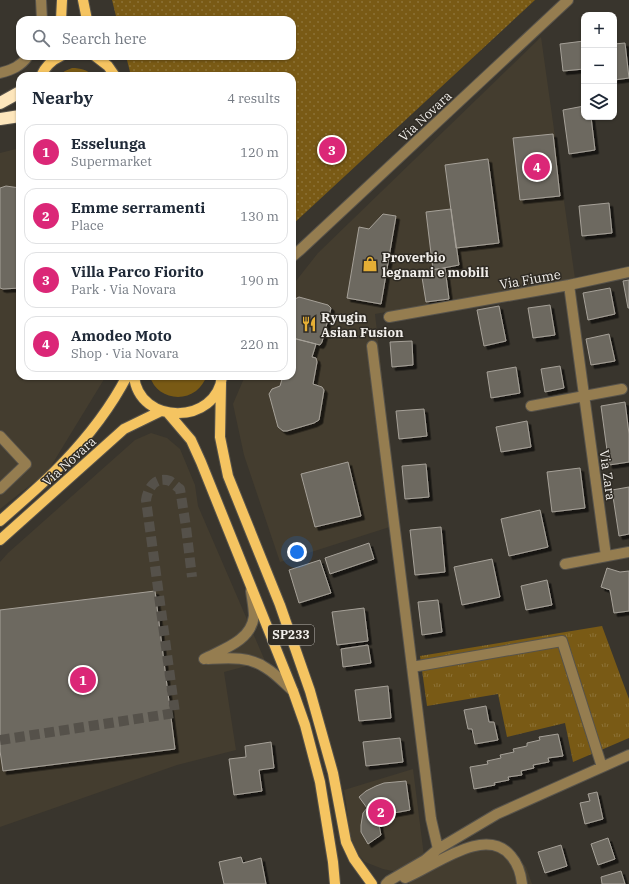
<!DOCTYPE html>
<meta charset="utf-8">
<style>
body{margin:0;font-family:"IBM Plex Serif",serif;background:#f2f2f3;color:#1f2937}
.controls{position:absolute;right:12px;top:12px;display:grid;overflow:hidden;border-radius:8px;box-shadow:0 1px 3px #0004}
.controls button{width:36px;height:36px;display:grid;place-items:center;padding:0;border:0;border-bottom:1px solid #e0e1e3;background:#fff;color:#1f2937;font:20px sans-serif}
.you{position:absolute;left:297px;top:552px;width:14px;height:14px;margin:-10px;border:3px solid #fff;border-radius:50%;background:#1a73e8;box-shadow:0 0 0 6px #1a73e833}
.badge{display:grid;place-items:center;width:26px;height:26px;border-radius:50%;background:#db2777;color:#fff;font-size:13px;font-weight:700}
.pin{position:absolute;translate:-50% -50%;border:2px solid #fff;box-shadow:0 1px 4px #0006}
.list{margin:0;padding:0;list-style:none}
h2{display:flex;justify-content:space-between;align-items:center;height:52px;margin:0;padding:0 16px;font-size:17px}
h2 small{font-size:13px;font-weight:400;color:#747a83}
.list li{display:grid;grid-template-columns:26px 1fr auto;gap:12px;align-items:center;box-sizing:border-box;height:56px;margin:0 8px 8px;padding:0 8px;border:1px solid #e0e1e3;border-radius:12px}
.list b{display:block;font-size:15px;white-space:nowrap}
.list p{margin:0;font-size:13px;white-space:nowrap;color:#747a83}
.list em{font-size:13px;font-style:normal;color:#747a83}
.icon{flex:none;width:22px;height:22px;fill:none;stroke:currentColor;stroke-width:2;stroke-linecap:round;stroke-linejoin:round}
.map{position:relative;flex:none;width:629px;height:884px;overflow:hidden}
.search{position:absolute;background:#fff;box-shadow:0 1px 3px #0004;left:16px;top:16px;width:280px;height:44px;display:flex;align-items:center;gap:10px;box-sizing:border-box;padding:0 14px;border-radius:12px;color:#747a83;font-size:15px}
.panel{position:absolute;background:#fff;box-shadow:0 1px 3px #0004;left:16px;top:72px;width:280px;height:308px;border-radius:12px}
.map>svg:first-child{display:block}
</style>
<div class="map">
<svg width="629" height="884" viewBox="0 0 629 884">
<defs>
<pattern id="park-tufts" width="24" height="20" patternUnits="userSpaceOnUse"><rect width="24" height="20" fill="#795a15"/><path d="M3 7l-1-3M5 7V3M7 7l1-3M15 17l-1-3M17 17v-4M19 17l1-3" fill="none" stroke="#8c7237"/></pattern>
<pattern id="garden-dots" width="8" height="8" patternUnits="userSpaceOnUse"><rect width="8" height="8" fill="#795a15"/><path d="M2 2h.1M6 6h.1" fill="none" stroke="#8c7237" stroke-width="1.8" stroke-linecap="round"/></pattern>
<filter id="shadow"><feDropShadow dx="3.5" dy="3.5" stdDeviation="0" flood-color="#0009"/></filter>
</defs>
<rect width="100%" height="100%" fill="#39352d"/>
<path fill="#443d2f" d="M541,37L575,279L375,314L399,524L280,562L244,455L233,404L245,376H292V286L318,253Z
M20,148V376H106L48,471L0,509V153Z
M151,433L167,438L180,449L195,485L198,506L265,661L224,672L236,750L177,765L0,827V562L8,553L135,440Z
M413,769L425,864L503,844L514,852L526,867L532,884H409L406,874L383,869L365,862L355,851L349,835L347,809L344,790Z"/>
<path fill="#795a15" d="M72,68C81,68 87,70 94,76H58L65,71Z
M150,376H207C204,382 201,387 196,391C180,403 155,396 150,376Z"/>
<path fill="url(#park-tufts)" d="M602,626L629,699V738L573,762L565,723L507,737L498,694L427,706L420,656Z"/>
<path fill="url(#garden-dots)" d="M112,0H535L292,225V76H131L126,56H292V20H117Z"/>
<path fill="#6d6961" stroke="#a6a198" filter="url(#shadow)" d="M584,41V69L563,71L560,44Z
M625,43L629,78L614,80V44Z
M584,106V117H591L595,150L569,154L563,110Z
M553,134L560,196L520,200L513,138Z
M488,159L499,243L456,248L445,165Z
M6,186L20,188V288L3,289L0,288V188Z
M609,203L612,233L582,236L579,206Z
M451,209L459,265L433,270L426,212Z
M383,214L396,216L381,304L347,298L359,227L369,229Z
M445,268L449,299L426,302L421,271Z
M629,280V308H628L623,281Z
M610,288L615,314L588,320L583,293Z
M299,297L328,305L331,308L322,342L320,345L292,338V305L293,300Z
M550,305L555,335L533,338L528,308Z
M499,306L506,341L484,346L477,310Z
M609,334L615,361L591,365L586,339Z
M293,338L316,344L312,357L316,358L317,362L313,384L322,387L324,390L319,420L314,423L287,431H283L278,427L269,394L272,389L280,386L283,376H292Z
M412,341L413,365L392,367L390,342Z
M560,366L564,388L545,392L541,369Z
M516,367L520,393L491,398L487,372Z
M625,402L629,434V462L609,465L601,406Z
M424,409L427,436L399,439L396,411Z
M527,421L531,447L501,452L496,427Z
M348,462L361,516L315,527L301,474Z
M426,464L429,497L405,499L402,466Z
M580,468L585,508L552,512L547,472Z
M629,487V534L619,536L612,490Z
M540,510L548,547L509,556L501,519Z
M441,527L445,572L415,575L410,530Z
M369,543L374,559L330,574L325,558Z
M492,559L500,597L462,605L454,567Z
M320,560L331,593L299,603L289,570Z
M607,568L620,572L629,571V611L614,613L610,590L601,587Z
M547,580L552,605L526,610L521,586Z
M155,591L175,749L3,771L0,751V610Z
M438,600L442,632L422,635L418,602Z
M364,608L368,641L337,645L332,612Z
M368,645L371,663L343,667L341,649Z
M388,686L391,718L359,721L355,690Z
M486,706L489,722H494L498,740L475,744L472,729H468L464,710Z
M558,734L563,756L548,758L549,762L533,765L534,768L521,771L522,775L508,777L509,780L494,783L495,785L474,789L470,767L488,764L487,761L501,758L500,755L514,752L513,749L527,746V743L540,740L539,737Z
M400,738L403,762L366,766L363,742Z
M271,742L274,768L259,770L262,791L234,795L229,759L246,757L245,746Z
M406,781L410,810L383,815L381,819L379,825L381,835L368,844L361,832V825L363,813L367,808L359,797L366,791L376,786L384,783Z
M597,792L603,819L585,824L580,803L590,801L588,794Z
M608,838L615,859L598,865L591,844Z
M561,845L567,866L545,873L538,852Z
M241,857L243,863L261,858L266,884H224L219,862Z
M621,871L625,884H602L601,877Z"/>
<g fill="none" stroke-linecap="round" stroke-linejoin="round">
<path stroke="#55514a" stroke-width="10" stroke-dasharray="10 5" stroke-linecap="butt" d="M0,740L175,713L146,500C148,488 155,476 170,481C173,483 177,487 180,489L186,527L192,577"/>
<g stroke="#57534b" stroke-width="12">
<path id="minor" d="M41,0L42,20
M0,73C12,70 21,66 28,56
M292,257L299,251L568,0
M569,285L606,556
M389,317L569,285L629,272
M372,346L431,819L438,849
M531,406L622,389
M0,436L26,464L0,489
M565,564L629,552
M204,659C223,649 251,641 254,616C254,608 252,599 251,591
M208,659C228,658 249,656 266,668C276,674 284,683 293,691
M412,667L562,641L602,767
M405,878C432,868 485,824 511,856C518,864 521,874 522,884
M386,884L389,881L425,860L438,849L497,814L629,755"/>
</g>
<g stroke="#57534b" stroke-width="12">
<path id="major" d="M83,0L87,20
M61,20L62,0
M95,56L108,66L115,76
M41,76C45,67 52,60 61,56
M134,376C139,426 217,425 222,376
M221,383L220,437L228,476L280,605L310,691L333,773L346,842L354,859L372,884
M168,413L191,440L201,462L293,691L305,725L320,782L333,862L335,884
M0,521C20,503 42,485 61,465C87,438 110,409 127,376
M0,540L124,429L161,411"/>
</g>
<g stroke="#57534b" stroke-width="14">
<path id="highway" d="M0,103L20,92
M0,119L20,116"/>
</g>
<use href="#minor" stroke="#957d50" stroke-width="10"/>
<use href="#major" stroke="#f5c461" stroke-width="10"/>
<use href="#highway" stroke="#fde6bc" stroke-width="12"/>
</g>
<defs>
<g id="shop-bare" transform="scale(1.2)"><path d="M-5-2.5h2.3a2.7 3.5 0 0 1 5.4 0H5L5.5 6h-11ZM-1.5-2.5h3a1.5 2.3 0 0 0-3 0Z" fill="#e4ae35" stroke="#2f2b24" stroke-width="2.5" paint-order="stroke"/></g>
<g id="restaurant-bare" transform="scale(1.2)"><path d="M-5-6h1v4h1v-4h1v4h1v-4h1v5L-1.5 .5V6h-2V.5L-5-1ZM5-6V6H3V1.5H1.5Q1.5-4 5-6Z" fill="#e4ae35" stroke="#2f2b24" stroke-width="2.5" paint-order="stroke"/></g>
</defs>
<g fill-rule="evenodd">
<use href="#shop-bare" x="370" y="264"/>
<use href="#restaurant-bare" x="309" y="324"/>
</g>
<g text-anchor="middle" stroke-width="3" stroke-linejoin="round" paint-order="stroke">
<rect fill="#2f2b24" stroke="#b8b4af" stroke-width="1" x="268" y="625" width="46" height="20" rx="3"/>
<g font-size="12" font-weight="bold" fill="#f2efeb">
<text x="291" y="639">SP233</text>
</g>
<g font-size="13" fill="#f2efeb" stroke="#2f2b24">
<text transform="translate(425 116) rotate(-43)" y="5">Via Novara</text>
<text transform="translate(530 279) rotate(-10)" y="5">Via Fiume</text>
<text transform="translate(69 461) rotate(-42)" y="5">Via Novara</text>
<text transform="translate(608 475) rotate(82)" y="5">Via Zara</text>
</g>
<g font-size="13" font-weight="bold" fill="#f2efeb" stroke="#2f2b24" text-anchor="start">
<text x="382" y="262">Proverbio<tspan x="382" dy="15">legnami e mobili</tspan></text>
<text x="321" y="322">Ryugin<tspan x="321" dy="15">Asian Fusion</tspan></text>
</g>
</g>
</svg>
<div class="controls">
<button>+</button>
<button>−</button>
<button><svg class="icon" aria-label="layers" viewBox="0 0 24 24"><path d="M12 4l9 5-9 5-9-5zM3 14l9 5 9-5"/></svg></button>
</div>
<div class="you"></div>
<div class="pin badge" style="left:83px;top:680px">1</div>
<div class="pin badge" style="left:381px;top:812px">2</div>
<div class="pin badge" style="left:332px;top:150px">3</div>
<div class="pin badge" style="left:537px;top:167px">4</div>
<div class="search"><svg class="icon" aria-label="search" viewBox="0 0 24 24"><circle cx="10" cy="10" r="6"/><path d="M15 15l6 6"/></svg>Search here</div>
<section class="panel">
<h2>Nearby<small>4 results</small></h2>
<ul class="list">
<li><span class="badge">1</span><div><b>Esselunga</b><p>Supermarket</p></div><em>120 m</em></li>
<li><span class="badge">2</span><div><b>Emme serramenti</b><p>Place</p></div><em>130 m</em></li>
<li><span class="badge">3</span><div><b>Villa Parco Fiorito</b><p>Park · Via Novara</p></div><em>190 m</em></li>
<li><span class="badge">4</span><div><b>Amodeo Moto</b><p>Shop · Via Novara</p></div><em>220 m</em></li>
</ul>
</section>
</div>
